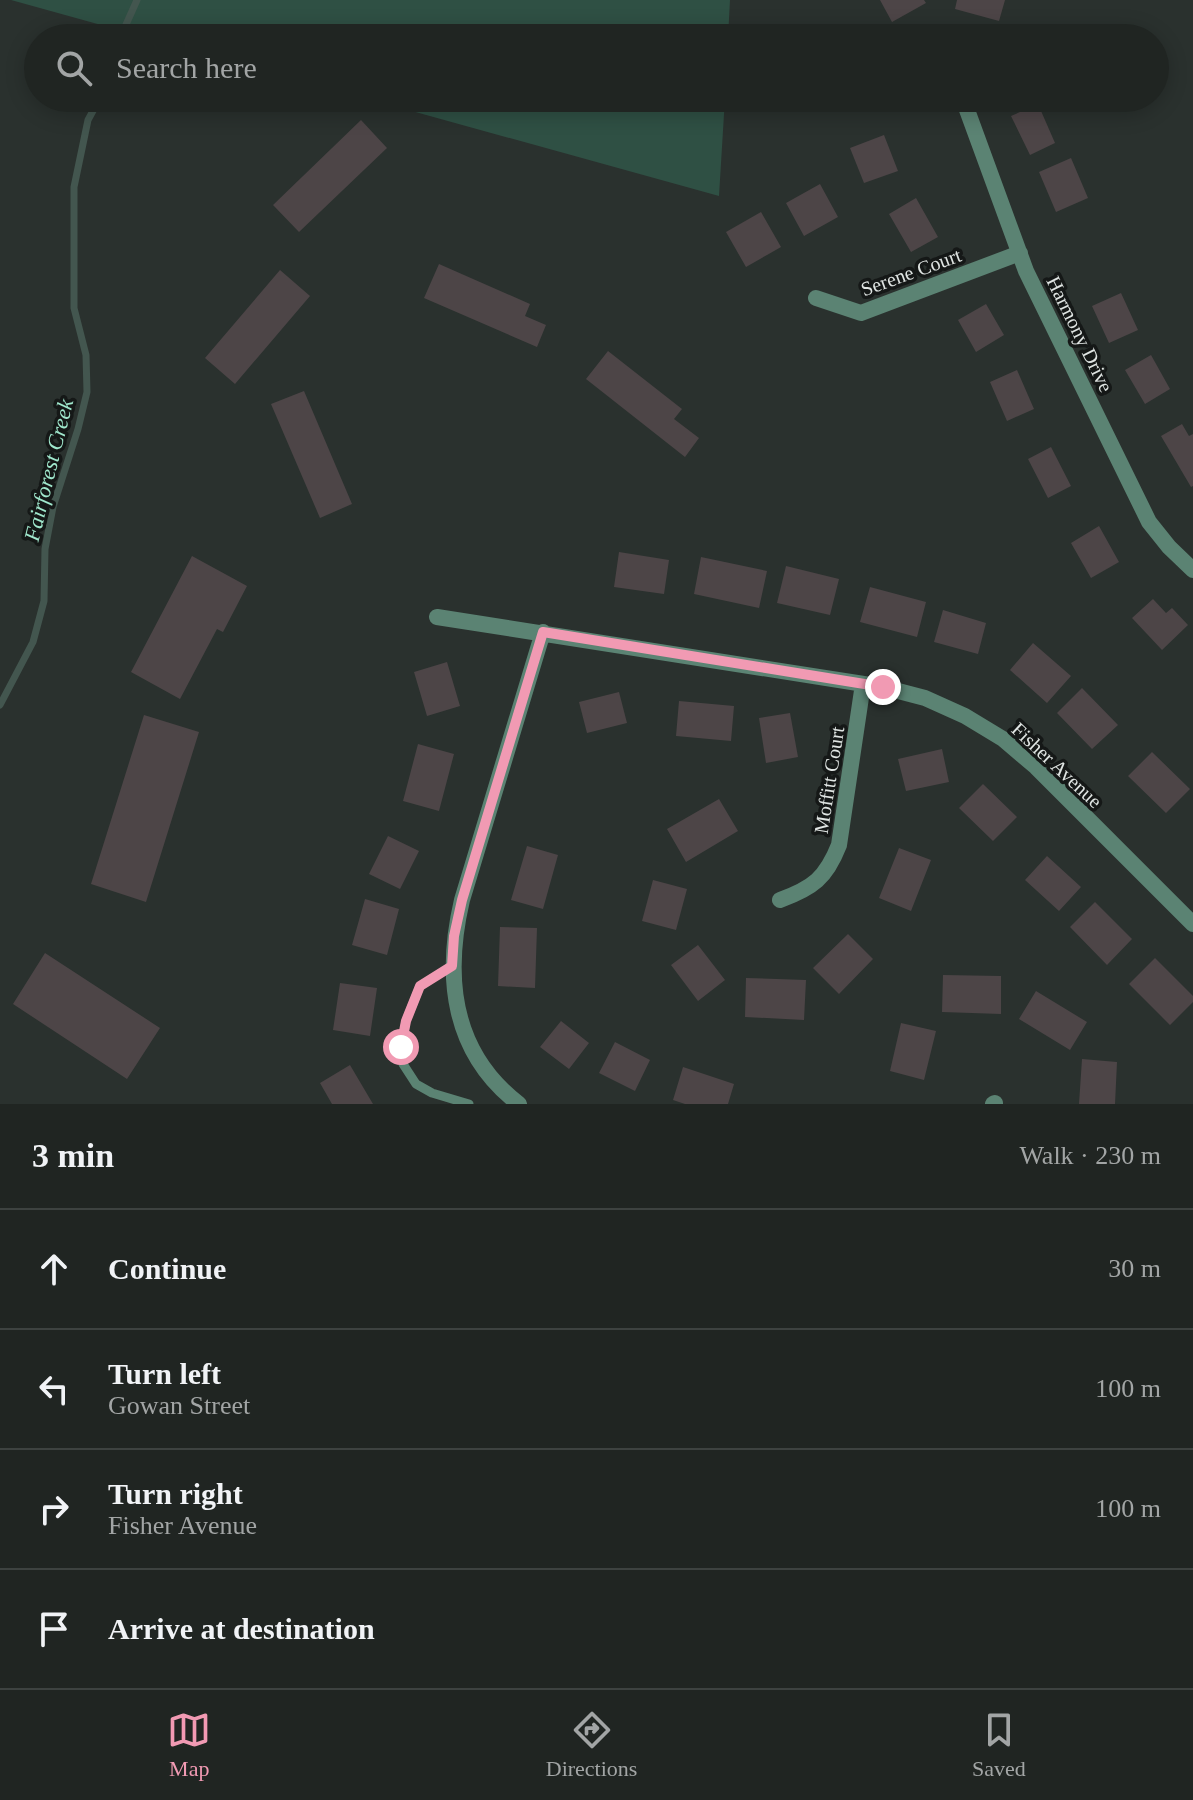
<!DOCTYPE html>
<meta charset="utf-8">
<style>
body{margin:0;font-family:Georgia,serif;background:#2d312f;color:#f1f3f6}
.stop{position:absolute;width:24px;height:24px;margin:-18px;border:6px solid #f19ab3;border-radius:50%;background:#fff}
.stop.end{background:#f19ab3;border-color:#fff;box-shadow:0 2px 8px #0008}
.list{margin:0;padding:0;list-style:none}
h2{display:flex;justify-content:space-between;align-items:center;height:104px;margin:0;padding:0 32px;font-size:34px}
h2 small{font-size:26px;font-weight:400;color:#a2a5a5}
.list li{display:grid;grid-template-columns:52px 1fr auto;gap:24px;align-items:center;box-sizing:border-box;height:120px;padding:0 32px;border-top:2px solid #3d4240}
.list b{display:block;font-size:30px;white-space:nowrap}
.list p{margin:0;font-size:26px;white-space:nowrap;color:#a2a5a5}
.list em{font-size:26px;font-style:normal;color:#a2a5a5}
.icon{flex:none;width:44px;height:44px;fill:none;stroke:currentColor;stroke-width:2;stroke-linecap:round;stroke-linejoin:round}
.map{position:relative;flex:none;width:1193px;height:1104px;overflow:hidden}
.search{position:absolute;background:#202522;box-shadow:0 4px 20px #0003;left:24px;right:24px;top:24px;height:88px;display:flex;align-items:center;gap:20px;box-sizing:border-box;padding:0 28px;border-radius:44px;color:#a2a5a5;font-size:30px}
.sheet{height:584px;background:#202522}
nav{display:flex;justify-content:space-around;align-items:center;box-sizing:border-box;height:112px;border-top:2px solid #3d4240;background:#202522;font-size:22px;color:#a2a5a5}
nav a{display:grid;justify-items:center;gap:4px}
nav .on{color:#f19ab3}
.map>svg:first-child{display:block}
</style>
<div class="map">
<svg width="1193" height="1104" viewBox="0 0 1193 1104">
<rect width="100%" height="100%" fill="#2a312e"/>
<path fill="#2f5044" d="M11,0H730L728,38H148Z
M365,98H725L719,196Z"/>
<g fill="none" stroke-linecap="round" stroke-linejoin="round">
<path stroke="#43564f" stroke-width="7" d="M120,38L137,0
M0,705L33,642L44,601L45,549L53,507L78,429L87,392L86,355L74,308V187L88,120L100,98"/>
</g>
<path fill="#4d4547" d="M880,0H924L926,3L892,22Z
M957,0H1005L999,21L955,9Z
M1043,24L1051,38H1019Z
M841,98H871L869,107L840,101Z
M1038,104L1055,143L1030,155L1011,116Z
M361,120L387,148L299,232L273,205Z
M884,135L898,171L864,183L850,148Z
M1071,158L1088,198L1056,212L1039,172Z
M820,184L838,217L804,236L786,203Z
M916,198L938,237L911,252L889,214Z
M761,212L781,247L746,267L726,232Z
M439,264L530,304L525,316L546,325L537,347L424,298Z
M280,270L310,296L235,384L205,358Z
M1121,293L1138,330L1109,343L1092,306Z
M986,304L1004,335L976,352L958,320Z
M608,351L682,409L674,419L699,438L685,457L586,379Z
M1151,355L1170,389L1145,404L1125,370Z
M1017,370L1034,409L1007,421L990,382Z
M304,391L352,504L320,518L271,404Z
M1182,424L1189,436L1193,434V486L1191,487L1161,436Z
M1051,447L1071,486L1048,498L1028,459Z
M1099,526L1119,562L1091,578L1071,543Z
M619,552L669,560L664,594L614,587Z
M192,556L247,586L223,632L217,629L180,699L131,672Z
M701,557L767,571L759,608L694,594Z
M786,566L839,579L830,615L777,603Z
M870,587L926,602L917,637L860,622Z
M1153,599L1166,613L1172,608L1188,625L1162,650L1132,618Z
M943,610L986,623L978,654L934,642Z
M1033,643L1071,676L1047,703L1010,670Z
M447,662L460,706L427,716L414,672Z
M1082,688L1118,725L1092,749L1057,713Z
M619,692L627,723L587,733L579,702Z
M679,701L734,706L731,741L676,736Z
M790,713L798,757L766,763L759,718Z
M144,715L199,732L146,902L91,884Z
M418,744L454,754L439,811L403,801Z
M942,749L949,782L906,791L898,759Z
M1152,752L1190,789L1166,813L1128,776Z
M983,784L1017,817L993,841L959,808Z
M719,799L738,831L686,862L667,829Z
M388,836L419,851L400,889L369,874Z
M527,846L558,855L543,909L511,900Z
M899,848L931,860L911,911L879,898Z
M1047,856L1081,887L1059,911L1025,880Z
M653,880L687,889L676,930L642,921Z
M365,899L399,909L387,955L352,945Z
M1095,902L1132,939L1107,965L1070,927Z
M500,927L537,928L535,988L498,986Z
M848,934L873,959L839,994L813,968Z
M698,945L725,980L698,1001L671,965Z
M45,953L160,1028L127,1079L13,1004Z
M1155,958L1193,996V1002L1170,1025L1129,984Z
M943,975L1001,976V1014L942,1012Z
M746,978L806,980L804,1020L745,1017Z
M340,983L377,988L370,1036L333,1030Z
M1036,991L1087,1022L1070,1050L1019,1019Z
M561,1021L589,1043L569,1069L540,1047Z
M901,1023L936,1031L924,1080L890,1071Z
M615,1042L650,1060L635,1091L599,1073Z
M1082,1059L1117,1062L1115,1104H1079Z
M350,1065L373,1104H332L320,1083Z
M683,1067L734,1084L728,1104H685L673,1100Z"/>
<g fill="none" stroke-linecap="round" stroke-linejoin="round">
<path stroke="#5b8373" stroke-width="9" d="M452,966L420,986L406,1021L401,1047L403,1064L416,1084L432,1093L469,1104"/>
<path stroke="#5b8373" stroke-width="16" d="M963,99L1026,271L1149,522L1169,547L1193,570
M816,298L861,313L1020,253
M437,617L883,687L925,698L965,716L1003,739L1036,767L1193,924
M780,900C813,888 826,878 839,845L863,684
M519,1104C452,1053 444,977 462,900L543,632
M993,1104L995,1103"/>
</g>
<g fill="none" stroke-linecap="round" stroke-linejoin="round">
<path stroke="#f19ab3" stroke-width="10" d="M401,1047L406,1021L420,986L452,966L454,936L462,900L543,632L883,687"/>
</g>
<g text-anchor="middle" stroke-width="7" stroke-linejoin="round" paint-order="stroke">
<g font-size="20" fill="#e0e5e3" stroke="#151817">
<text transform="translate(911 272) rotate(-20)" y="7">Serene Court</text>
<text transform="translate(1080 334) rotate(64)" y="7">Harmony Drive</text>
<text transform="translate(1057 765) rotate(43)" y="7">Fisher Avenue</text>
<text transform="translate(829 780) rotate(-81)" y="7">Moffitt Court</text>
</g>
<g font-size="22" font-style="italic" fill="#a0e8cd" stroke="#151817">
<text transform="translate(48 470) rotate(-76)" y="8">Fairforest Creek</text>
</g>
</g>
</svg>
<div class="stop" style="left:401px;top:1047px"></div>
<div class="stop end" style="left:883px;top:687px"></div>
<div class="search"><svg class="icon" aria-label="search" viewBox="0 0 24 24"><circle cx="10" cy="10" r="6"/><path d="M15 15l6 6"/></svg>Search here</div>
</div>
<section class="sheet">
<h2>3 min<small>Walk · 230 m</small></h2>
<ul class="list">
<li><svg class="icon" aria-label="ahead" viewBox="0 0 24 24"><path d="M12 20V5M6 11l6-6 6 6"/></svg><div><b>Continue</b></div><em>30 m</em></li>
<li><svg class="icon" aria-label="left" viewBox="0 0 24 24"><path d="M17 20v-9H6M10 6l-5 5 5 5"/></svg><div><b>Turn left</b><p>Gowan Street</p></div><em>100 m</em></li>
<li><svg class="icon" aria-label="right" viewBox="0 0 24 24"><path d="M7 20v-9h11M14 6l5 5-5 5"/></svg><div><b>Turn right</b><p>Fisher Avenue</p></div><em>100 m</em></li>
<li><svg class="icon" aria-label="arrive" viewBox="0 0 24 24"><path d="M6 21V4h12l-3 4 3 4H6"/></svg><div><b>Arrive at destination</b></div></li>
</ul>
</section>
<nav>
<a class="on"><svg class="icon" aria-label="map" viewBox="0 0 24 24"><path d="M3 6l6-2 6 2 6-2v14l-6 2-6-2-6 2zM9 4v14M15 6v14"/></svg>Map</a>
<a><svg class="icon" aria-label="directions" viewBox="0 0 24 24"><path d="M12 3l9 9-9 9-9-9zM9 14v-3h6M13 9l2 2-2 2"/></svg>Directions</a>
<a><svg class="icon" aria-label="saved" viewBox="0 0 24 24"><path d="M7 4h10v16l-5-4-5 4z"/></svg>Saved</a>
</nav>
